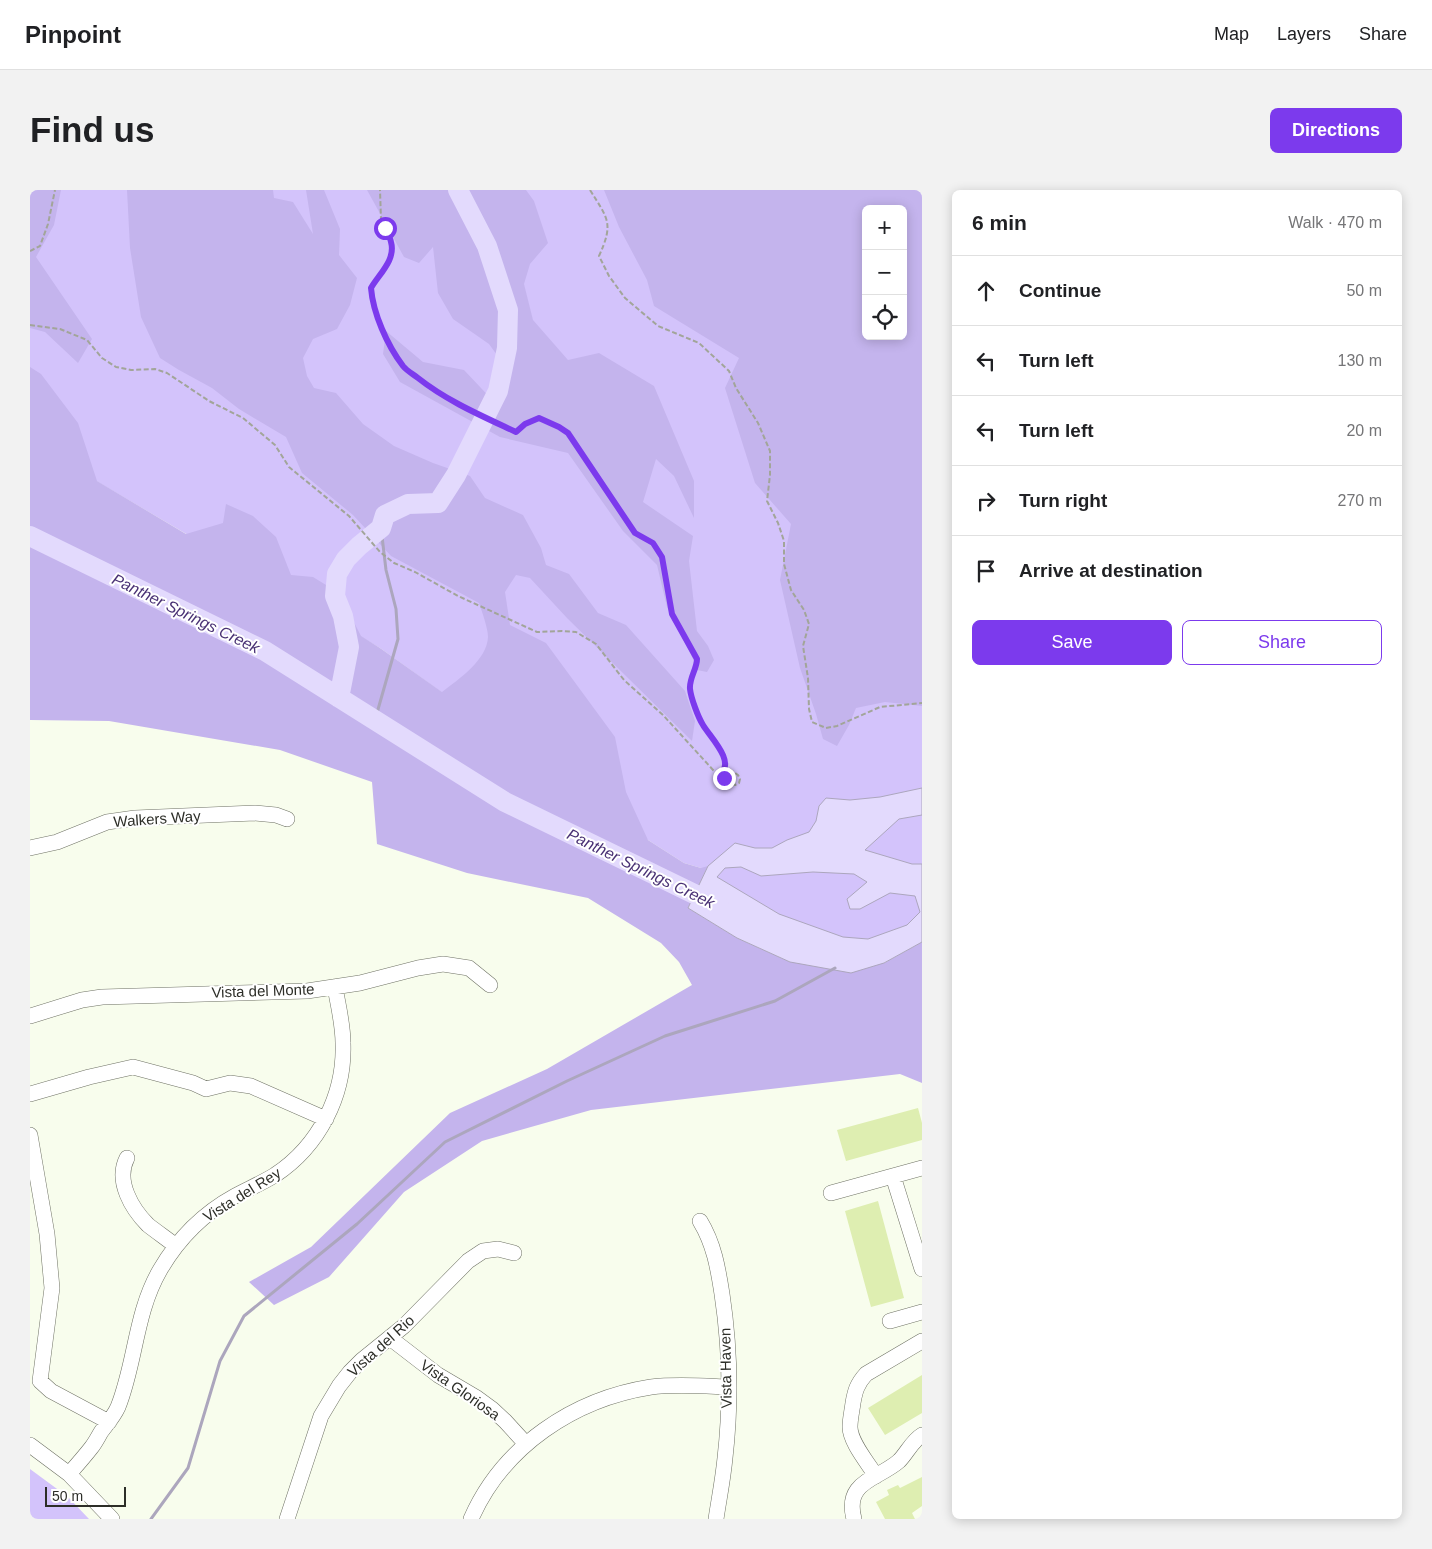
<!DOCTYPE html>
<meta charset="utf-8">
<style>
body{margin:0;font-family:Helvetica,sans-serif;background:#f2f2f2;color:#202124}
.controls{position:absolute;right:15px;top:15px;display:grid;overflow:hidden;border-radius:8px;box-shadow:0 2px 12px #0003}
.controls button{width:45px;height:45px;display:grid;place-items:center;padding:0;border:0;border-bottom:1px solid #e0e0e0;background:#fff;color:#202124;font:25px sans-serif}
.scale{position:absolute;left:15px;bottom:12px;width:81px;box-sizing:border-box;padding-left:5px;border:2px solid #2d2e28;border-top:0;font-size:14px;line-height:18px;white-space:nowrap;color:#2d2e28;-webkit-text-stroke:4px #fff;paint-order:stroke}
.stop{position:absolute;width:15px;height:15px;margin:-11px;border:4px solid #7c3aed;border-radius:50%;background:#fff}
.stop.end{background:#7c3aed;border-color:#fff;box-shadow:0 1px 5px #0008}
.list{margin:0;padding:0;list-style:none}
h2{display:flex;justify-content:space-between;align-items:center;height:65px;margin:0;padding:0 20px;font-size:21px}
h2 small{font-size:16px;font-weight:400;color:#757577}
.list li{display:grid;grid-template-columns:32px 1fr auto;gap:15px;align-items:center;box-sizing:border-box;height:70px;padding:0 20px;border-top:1px solid #e0e0e0}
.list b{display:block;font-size:19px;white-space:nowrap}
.list em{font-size:16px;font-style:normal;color:#757577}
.actions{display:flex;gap:10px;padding:15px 20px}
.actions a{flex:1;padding:11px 0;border:1px solid #7c3aed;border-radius:8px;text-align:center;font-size:18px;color:#7c3aed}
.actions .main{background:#7c3aed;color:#fff}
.icon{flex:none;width:28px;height:28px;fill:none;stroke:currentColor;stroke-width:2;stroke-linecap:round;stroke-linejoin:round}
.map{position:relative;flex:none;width:892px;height:1329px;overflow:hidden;border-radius:8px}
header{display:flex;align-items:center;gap:30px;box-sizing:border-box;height:70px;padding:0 25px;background:#fff;border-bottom:1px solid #e0e0e0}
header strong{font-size:24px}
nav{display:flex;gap:28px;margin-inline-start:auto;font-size:18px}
.intro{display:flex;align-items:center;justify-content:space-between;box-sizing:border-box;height:120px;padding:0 30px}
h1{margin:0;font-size:35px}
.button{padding:12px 22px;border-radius:8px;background:#7c3aed;color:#fff;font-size:18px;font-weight:700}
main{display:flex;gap:30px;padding:0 30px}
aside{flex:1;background:#fff;border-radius:8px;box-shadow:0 2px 12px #0003}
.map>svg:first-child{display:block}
</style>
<header>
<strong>Pinpoint</strong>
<nav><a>Map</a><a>Layers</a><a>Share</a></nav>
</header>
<div class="intro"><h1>Find us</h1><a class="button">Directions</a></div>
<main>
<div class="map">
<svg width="892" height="1329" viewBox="0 0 892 1329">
<rect width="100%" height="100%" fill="#f8fded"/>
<path fill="#d3c3fb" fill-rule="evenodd" d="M0,0H892V752L821,783L671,678L654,673L618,650L350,458L0,252ZM836,19H873V146H836Z
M0,1279L38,1307L59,1329H0Z"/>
<path fill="#c4b4ed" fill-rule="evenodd" d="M2,0H31L24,35L6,67L62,149L48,173L15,142L0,138V2Z
M97,0H243L244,8L263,12L283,44L276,0H294L310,39L309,65L327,88L320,115L307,139L283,149L273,168L277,186L284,198L306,203L333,234L364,256L403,273L440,286L455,308L493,325L511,358L516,375L539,384L568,423L596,435L655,501L665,531L662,551L537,428L500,388L486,385L475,402L480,435L516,453L585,547L596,602L618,650L654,673L671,678L678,676L658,718L707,748L760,772L854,773L892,752V893L870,884L561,920L452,951L374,1002L299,1087L244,1115L219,1092L281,1057L420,923L517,879L662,795L649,772L631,753L558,708L437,683L347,654L342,592L250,560L79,531L0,530V177L11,184L48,233L67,291L156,344L193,333L196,314L223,326L246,347L261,385L283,387L309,403L331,446L350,458L412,502C429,489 457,470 458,447C458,438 452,422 449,413L361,366L323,325L272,283L256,247L209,219L182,198L149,180L130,168L111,127L100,58Z
M337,0H496L504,11L518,53L500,74L494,94L503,130L538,170L569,163L624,196L664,291V328L644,286L626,269L613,312L663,346L659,371L667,441L678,456L684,470L677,482L667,480L663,469L637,417L627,375L593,341L538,263L470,247L370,192L353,164L356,141L393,172L434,180L468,216L480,183L459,154L423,129L408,103L403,57L389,73L374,67Z
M574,0H892V516L855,512L826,518L819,535L807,556L793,549L786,524L770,478L750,390L761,334L725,293L695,198L709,168L624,116L617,90L589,37ZM836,19H873V146H836Z"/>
<path fill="#e3dafd" stroke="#aca6bd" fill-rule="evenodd" d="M892,598V625L869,629L835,660L882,674H892V752L854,773L821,783L760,772L707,748L658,718L678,676L705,653L725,658H742L757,650L779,642L786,631L789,616L796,608L820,610L850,607ZM711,677L731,686L783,682L824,684L837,692L817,709L820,719H830L860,703L885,706L890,722L877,735L838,749L813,747L749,724L687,687L695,678Z"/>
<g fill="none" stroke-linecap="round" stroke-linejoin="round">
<path stroke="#aca6bd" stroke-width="3" d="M345,530L368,449L366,419L356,380L351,338
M121,1329L158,1278L190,1171L214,1126L327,1034L415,952L537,891L635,846L745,811L805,778"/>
<path stroke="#e3dafd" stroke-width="20" d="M0,346L235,461L475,612L689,716
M309,508L319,457L313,426L305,406L307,384L316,369L329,356L351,338L355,325L378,314L408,313L426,285L468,201L477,158L478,120L457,56L428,0"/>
</g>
<path fill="#deeeb1" d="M888,918L892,933V950L816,971L807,940Z
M848,1011L874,1108L841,1117L815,1021Z
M892,1185V1223L855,1245L838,1218Z
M892,1287V1316L882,1323L885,1329H855L846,1312L859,1305L857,1300L868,1295L870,1298Z"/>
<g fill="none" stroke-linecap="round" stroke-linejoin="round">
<g stroke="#6f7265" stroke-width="16">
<path id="minor" d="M0,658L27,652L77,632L105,628L225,623L246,625L257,629
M0,826L52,810L72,807L277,801L330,793L388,778L413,774L439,778L460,795
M0,904L59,887L103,877L163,893L176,899L200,893L221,896L296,929
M0,945L17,1044L22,1098L10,1191L21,1201L79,1232
M97,968C85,991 102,1019 118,1035C127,1042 137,1049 146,1056
M863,986L892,1079
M801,1003L892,978
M670,1031C684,1054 688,1078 692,1104C700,1157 701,1215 695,1268C693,1289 689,1309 686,1329
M860,1131L892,1122
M360,1148L408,1185L447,1208L462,1219L475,1231L496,1254
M0,1255L39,1284L82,1329
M39,1284C46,1276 54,1267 61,1258C65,1253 68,1247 71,1242C77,1234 84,1226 88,1217C106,1172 105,1123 130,1080C148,1049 174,1023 205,1006C218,999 232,993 245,985C289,956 315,905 313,853C313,834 308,815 305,797
M846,1286C838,1273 820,1252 820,1237C820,1229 822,1221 823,1213C825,1201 827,1194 836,1184L892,1151
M257,1329L291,1226L309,1196L320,1182L332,1170L374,1136L438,1071L453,1061L468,1059L484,1063
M441,1329C473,1256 544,1209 621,1197C646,1194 673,1196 698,1197
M824,1329C814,1291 847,1290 869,1271C877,1263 882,1251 892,1245"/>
</g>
<path stroke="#a2a599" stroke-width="2" stroke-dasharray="5 2.5" stroke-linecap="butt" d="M560,0C578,29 584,33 569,66L579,86L595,108L628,136L669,153L699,181L706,198L728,233L740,261V285L737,311L748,333L754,351V374L761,400L774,420L779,434L773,456L778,488L779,519L782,532L796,538L807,536L850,517L892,513
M0,61L10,56L18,34L25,0
M0,135L30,139L57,150L72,168L86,177L101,180L125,179L137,183L179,211L213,228L245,255L259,277L319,326L350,362L364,373L385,382L428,406L507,442L532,441L546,442L566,454L594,490L633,525L684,581L690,584C707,572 678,545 672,533C667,522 663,510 660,499C660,488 667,480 667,469L642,424L632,367L623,353L605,343L538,243L529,237L509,228L495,234L486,242C452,226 417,211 388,188C383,184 377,181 373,176C357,155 344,123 341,98L358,74L361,65L362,54L351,29L350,0
M690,584L705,595L709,593L710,589L708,585L696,577"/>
<use href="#minor" stroke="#fff" stroke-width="15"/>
</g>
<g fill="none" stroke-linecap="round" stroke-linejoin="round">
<path stroke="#7c3aed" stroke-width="6" d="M355,38C357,42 360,47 361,52C366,70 349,84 341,98C343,123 357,155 373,176C377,181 383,184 388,188C417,211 452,226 486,242L495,234L509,228L529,237L538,243L605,343L623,353L632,367L642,424L667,469C667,479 659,488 660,499C661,508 668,527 673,535C680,547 706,572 690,584L694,588"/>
</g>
<g text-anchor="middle" stroke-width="4" stroke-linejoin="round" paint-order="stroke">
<g font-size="15" fill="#2d2e28" stroke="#fff">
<text transform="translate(127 629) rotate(-4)" y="5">Walkers Way</text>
<text transform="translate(233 801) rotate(-2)" y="5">Vista del Monte</text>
<text transform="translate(212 1005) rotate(-32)" y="5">Vista del Rey</text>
<text transform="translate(351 1156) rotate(-42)" y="5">Vista del Rio</text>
<text transform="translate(696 1178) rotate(-91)" y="5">Vista Haven</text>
<text transform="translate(430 1200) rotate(35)" y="5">Vista Gloriosa</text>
</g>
<g font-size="16" font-style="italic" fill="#4a3275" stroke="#fff">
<text transform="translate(156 423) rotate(26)" y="6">Panther Springs Creek</text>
<text transform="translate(611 678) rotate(26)" y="6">Panther Springs Creek</text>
</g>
</g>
</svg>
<div class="controls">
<button>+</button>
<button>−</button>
<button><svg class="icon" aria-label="locate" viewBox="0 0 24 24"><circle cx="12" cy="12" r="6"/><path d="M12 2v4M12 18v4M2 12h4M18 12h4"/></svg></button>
</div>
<div class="scale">50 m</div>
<div class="stop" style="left:355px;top:38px"></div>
<div class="stop end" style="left:694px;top:588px"></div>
</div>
<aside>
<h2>6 min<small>Walk · 470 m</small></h2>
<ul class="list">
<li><svg class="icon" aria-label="ahead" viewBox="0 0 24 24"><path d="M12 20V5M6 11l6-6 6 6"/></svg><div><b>Continue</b></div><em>50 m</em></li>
<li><svg class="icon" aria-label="left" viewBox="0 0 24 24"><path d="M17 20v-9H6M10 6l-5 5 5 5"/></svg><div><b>Turn left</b></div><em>130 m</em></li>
<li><svg class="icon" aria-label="left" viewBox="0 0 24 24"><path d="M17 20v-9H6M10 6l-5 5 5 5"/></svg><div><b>Turn left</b></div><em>20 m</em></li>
<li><svg class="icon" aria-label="right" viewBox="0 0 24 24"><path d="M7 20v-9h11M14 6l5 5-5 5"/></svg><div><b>Turn right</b></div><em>270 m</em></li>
<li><svg class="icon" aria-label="arrive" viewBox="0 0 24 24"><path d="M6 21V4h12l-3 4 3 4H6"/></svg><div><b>Arrive at destination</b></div></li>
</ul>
<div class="actions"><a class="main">Save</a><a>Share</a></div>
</aside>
</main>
